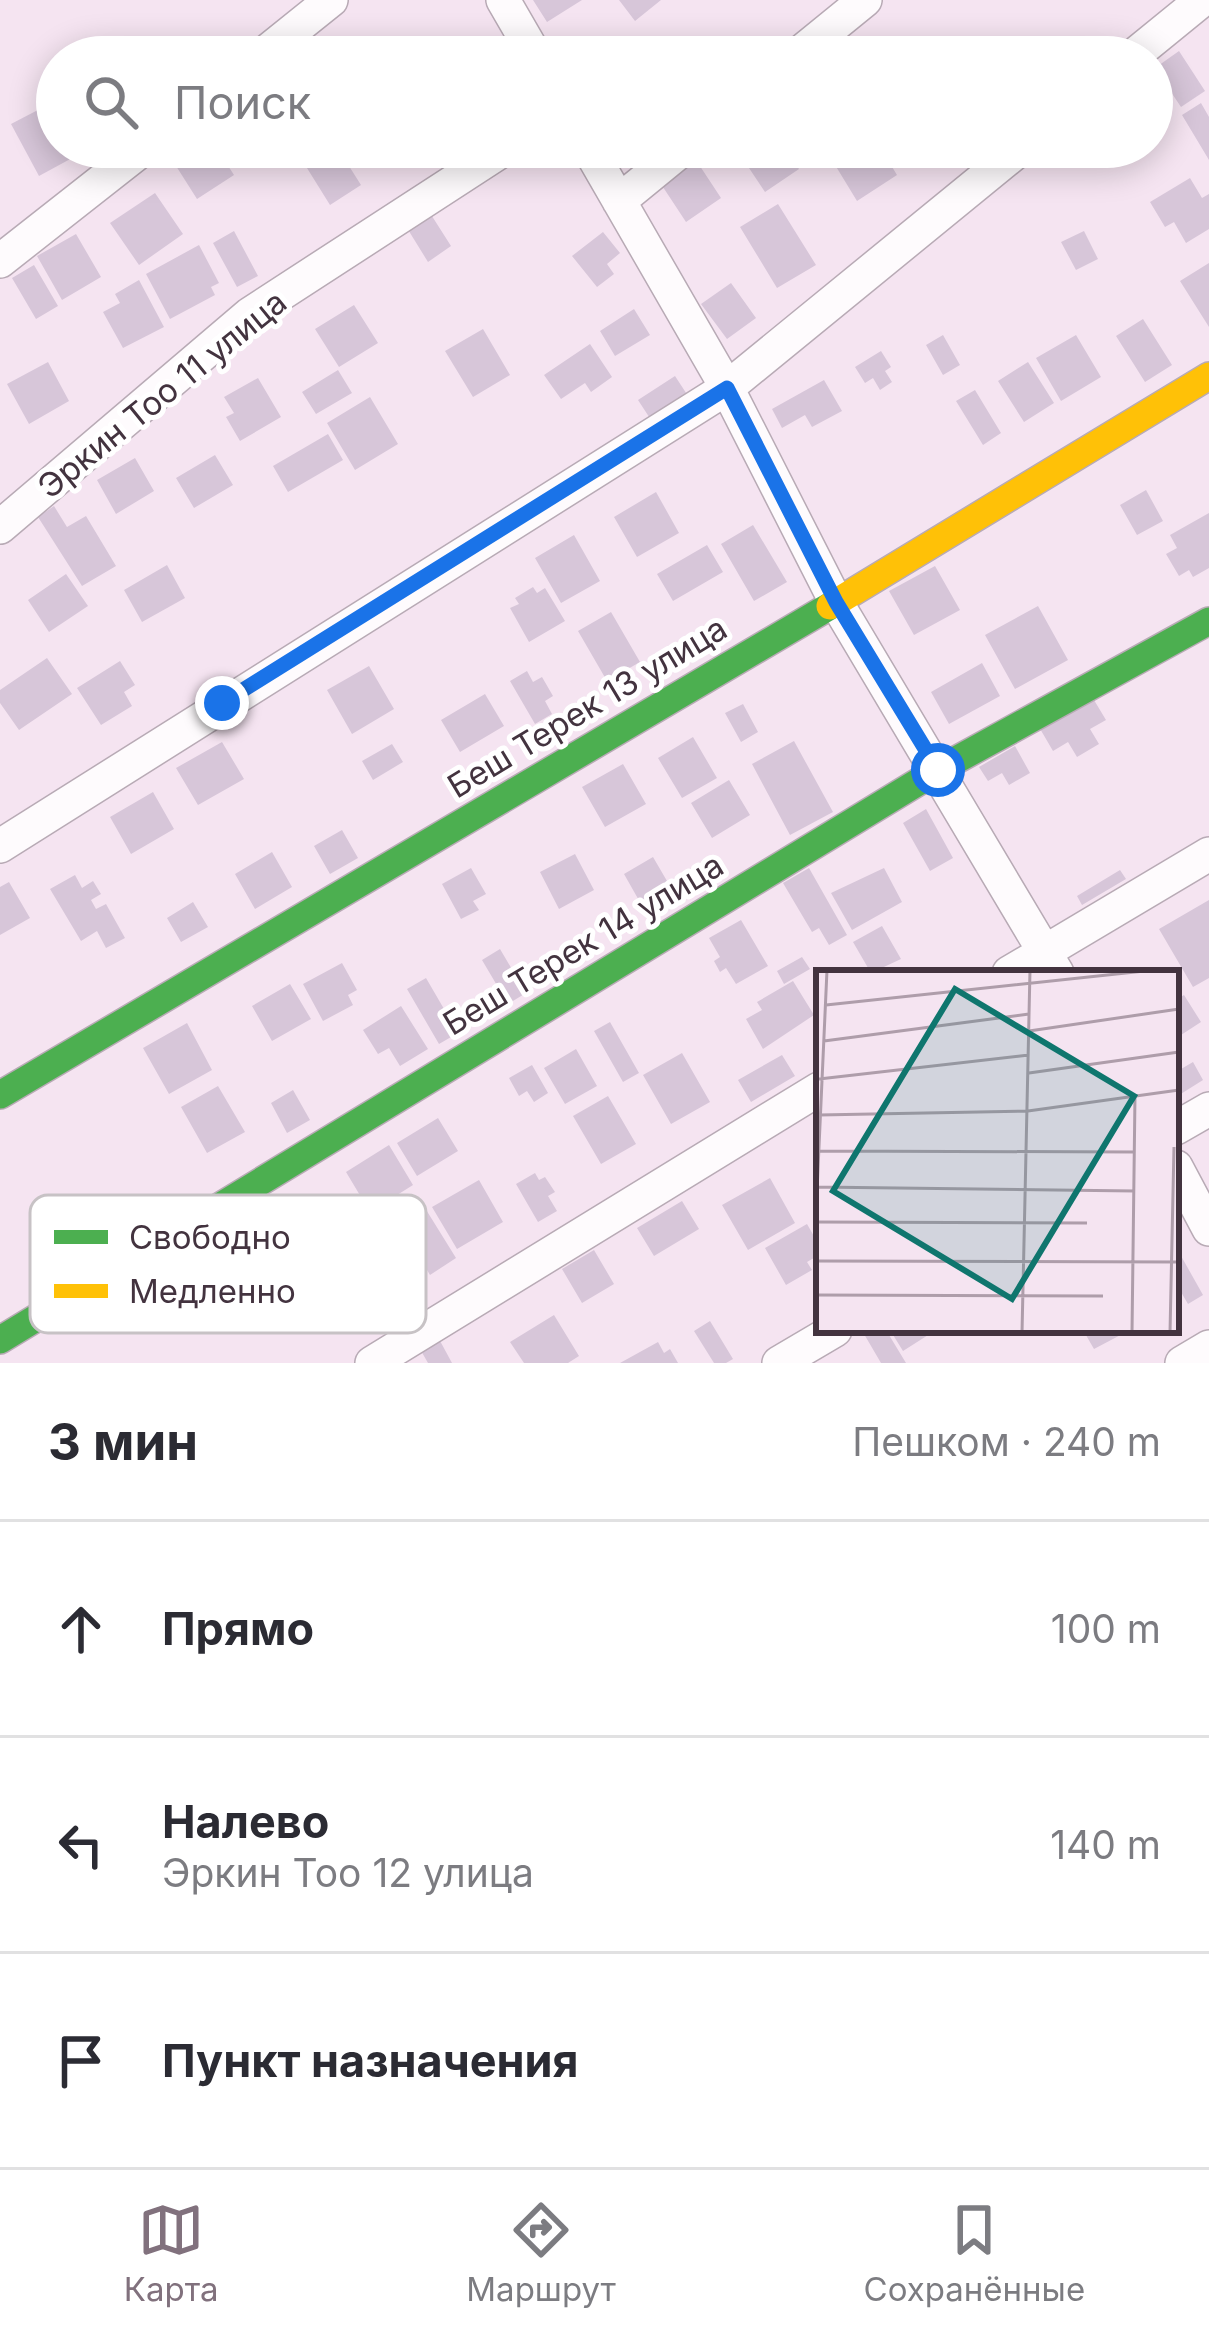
<!DOCTYPE html>
<html lang="ru">
<meta charset="utf-8">
<style>
body{margin:0;font-family:Inter,sans-serif;background:#f2f2f3;color:#2b2b33}
.stop{position:absolute;width:36px;height:36px;margin:-27px;border:9px solid #1a73e8;border-radius:50%;background:#fff}
.stop.end{background:#1a73e8;border-color:#fff;box-shadow:0 3px 12px #0008}
.list{margin:0;padding:0;list-style:none}
h2{display:flex;justify-content:space-between;align-items:center;height:156px;margin:0;padding:0 48px;font-size:51px}
h2 small{font-size:39px;font-weight:400;color:#7c7c81}
.list li{display:grid;grid-template-columns:78px 1fr auto;gap:36px;align-items:center;box-sizing:border-box;height:216px;padding:0 48px;border-top:3px solid #e1e1e2}
.list b{display:block;font-size:45px;white-space:nowrap}
.list p{margin:0;font-size:39px;white-space:nowrap;color:#7c7c81}
.list em{font-size:39px;font-style:normal;color:#7c7c81}
.icon{flex:none;width:66px;height:66px;fill:none;stroke:currentColor;stroke-width:2;stroke-linecap:round;stroke-linejoin:round}
.map{position:relative;flex:none;width:1209px;height:1363px;overflow:hidden}
.search{position:absolute;background:#fff;box-shadow:0 6px 30px #0003;left:36px;right:36px;top:36px;height:132px;display:flex;align-items:center;gap:30px;box-sizing:border-box;padding:0 42px;border-radius:66px;color:#7c7c81;font-size:45px}
.sheet{height:804px;background:#fff}
nav{display:flex;justify-content:space-around;align-items:center;box-sizing:border-box;height:168px;border-top:3px solid #e1e1e2;background:#fff;font-size:33px;color:#7c7c81}
nav a{display:grid;justify-items:center;gap:6px}
nav .on{color:#81717d}
.map>svg:first-child{display:block}
.building{fill:#d7c6d9}
.lines{fill:none;stroke-linecap:round;stroke-linejoin:round}
.street-casing{stroke:#b8aab5;stroke-width:36}
.fast-casing{stroke:#b8aab5;stroke-width:30}
.slow-casing{stroke:#b8aab5;stroke-width:30}
.street{stroke:#fefbfd;stroke-width:33}
.fast{stroke:#4caf50;stroke-width:27}
.slow{stroke:#ffc107;stroke-width:27}
.route{stroke:#1a73e8;stroke-width:15}
.labels{text-anchor:middle;stroke-width:10;stroke-linejoin:round;paint-order:stroke}
.street-label{font-size:33px;fill:#43333f;stroke:#fff}
.inset-road{fill:none;stroke:#ae9daa;stroke-width:3}
.view{fill:#0f766e;fill-opacity:0.15;stroke:#0f766e;stroke-width:6}
.inset-edge{fill:none;stroke:#43333f;stroke-width:6}
.key{fill:#fff;stroke:#c7c2c5;stroke-width:3}
.key-label{font-size:33px;fill:#43333f}
</style>
<div class="map">
<svg width="1209" height="1363" viewBox="0 0 1209 1363">
<rect width="100%" height="100%" fill="#f5e4f1"/>
<path class="building" d="M533,0H582L547,22Z
M619,0H661L635,21Z
M1025,39L1036,57H993Z
M1179,51L1205,91L1181,107L1155,68Z
M57,100V147H82L85,151L39,176L11,124Z
M1201,103L1209,117V160L1182,115Z
M188,147H216L234,175L197,199L171,158Z
M322,147H337L361,185L330,205L302,160Z
M754,147H784L799,169L765,192L741,156Z
M842,147H880L897,175L857,201L829,155Z
M694,157L721,198L686,222L659,181Z
M1190,178L1202,198L1209,194V229L1186,243L1174,222L1165,227L1150,202Z
M155,193L183,234L139,265L110,223Z
M778,204L816,265L777,288L740,227Z
M430,213L451,246L428,262L407,228Z
M234,231L258,276L237,287L213,243Z
M1084,231L1098,259L1076,270L1061,242Z
M603,232L620,253L607,264L614,274L597,287L572,256Z
M76,234L101,277L62,300L37,256Z
M199,245L219,283L211,287L215,295L170,319L146,274Z
M1209,263V327L1180,281Z
M34,265L58,306L36,319L12,278Z
M139,280L164,327L123,348L103,312L120,303L115,294Z
M731,283L756,318L727,339L701,304Z
M354,305L378,343L339,367L315,329Z
M634,309L650,335L615,356L600,331Z
M1143,319L1172,365L1145,382L1116,336Z
M483,329L510,375L473,397L445,351Z
M943,335L960,365L943,375L926,345Z
M1076,335L1101,377L1061,401L1036,358Z
M590,344L612,377L591,392L585,383L561,399L544,375Z
M881,351L891,367L885,371L892,382L880,390L873,378L865,383L855,367Z
M48,362L69,401L29,424L7,384Z
M1028,362L1054,403L1024,422L998,381Z
M338,370L352,393L316,414L302,392Z
M675,376L692,402L655,426L638,400Z
M258,378L281,417L240,441L226,417L234,413L224,397Z
M824,380L842,411L812,427L805,415L782,428L772,409Z
M975,390L1001,433L983,445L956,401Z
M370,397L398,444L355,470L327,423Z
M328,434L343,460L288,492L273,466Z
M215,455L233,485L194,508L176,478Z
M135,458L154,491L116,514L97,480Z
M1146,490L1163,521L1137,535L1120,505Z
M656,492L679,533L637,557L614,517Z
M54,506L67,527L86,516L116,566L82,586L38,517Z
M1209,513V568L1193,577L1189,570L1179,576L1166,554L1177,548L1170,535Z
M753,525L787,582L754,601L721,544Z
M574,535L600,581L561,603L535,558Z
M707,545L723,572L673,601L657,574Z
M167,565L185,598L142,622L124,590Z
M935,566L960,610L914,635L889,591Z
M66,574L88,606L49,632L28,600Z
M533,587L537,593L545,588L565,621L529,642L510,608L519,604L515,598Z
M1038,606L1068,660L1015,689L985,635Z
M611,612L640,662L607,681L578,631Z
M47,658L72,694L19,730L0,703V690Z
M120,661L135,685L124,692L132,706L101,725L77,688Z
M982,663L1000,696L949,724L931,692Z
M369,666L394,709L352,734L327,690Z
M527,671L533,682L542,677L553,696L545,701L552,714L535,724L510,681Z
M485,694L504,726L460,752L441,720Z
M1094,700L1106,720L1090,729L1099,744L1077,757L1068,742L1053,751L1039,727Z
M743,704L758,732L741,742L725,713Z
M693,737L717,778L682,798L658,758Z
M794,741L833,812L790,835L752,764Z
M222,742L244,779L198,805L176,768Z
M392,744L403,762L373,780L362,761Z
M1015,746L1030,773L1009,785L1002,773L988,781L979,767Z
M623,764L646,804L605,827L582,787Z
M729,780L750,815L712,838L691,803Z
M153,792L174,829L131,854L110,817Z
M926,809L953,858L930,871L903,823Z
M342,830L358,858L330,874L314,846Z
M272,852L292,887L255,909L235,874Z
M575,854L594,890L559,909L540,872Z
M653,857L674,893L645,911L624,874Z
M471,868L486,894L473,901L479,910L461,919L442,884Z
M809,868L847,935L829,945L819,928L812,932L783,883Z
M884,868L902,902L852,930L831,893Z
M1120,870L1126,879L1082,905L1077,896Z
M75,875L82,888L93,881L101,894L91,900L96,909L106,904L125,938L106,948L97,931L81,941L50,889Z
M9,882L30,918L0,935V887Z
M1209,900V978L1193,987L1159,929Z
M193,902L208,927L181,942L167,918Z
M741,920L768,966L736,984L726,968L720,972L714,961L720,957L709,938Z
M882,926L901,959L871,973L853,942Z
M500,949L526,993L508,1004L482,960Z
M802,957L810,969L784,984L777,971Z
M342,963L357,990L348,995L353,1005L323,1021L303,984Z
M426,978L458,1033L439,1044L407,989Z
M793,981L814,1015L763,1049L746,1019L762,1010L757,1002Z
M290,984L311,1019L272,1041L252,1006Z
M1184,995L1201,1022L1181,1035L1176,1032V1000Z
M401,1006L428,1049L400,1066L389,1048L378,1054L363,1030Z
M610,1022L639,1073L623,1082L594,1031Z
M187,1023L212,1070L169,1094L143,1048Z
M576,1049L597,1086L565,1104L544,1068Z
M682,1053L710,1102L671,1124L643,1075Z
M782,1055L795,1076L751,1102L738,1080Z
M1193,1062L1203,1080L1176,1097V1072Z
M532,1065L548,1093L534,1102L527,1091L519,1096L509,1078Z
M218,1086L245,1132L207,1153L181,1107Z
M293,1090L310,1120L287,1133L271,1103Z
M608,1096L636,1144L601,1164L573,1116Z
M438,1118L458,1151L417,1176L397,1143Z
M389,1145L413,1185L370,1212L346,1172Z
M535,1173L539,1180L545,1177L555,1192L548,1196L557,1211L538,1222L516,1184Z
M770,1178L795,1223L748,1250L722,1205Z
M479,1180L503,1222L457,1249L432,1207Z
M682,1201L699,1229L654,1256L637,1228Z
M425,1208L456,1258L430,1275L424,1265L402,1278L377,1237Z
M807,1224L819,1245V1255L807,1262L812,1270L786,1285L765,1248Z
M1176,1247L1203,1295L1188,1304L1181,1292L1176,1295Z
M594,1250L614,1284L582,1303L562,1269Z
M371,1279L393,1315L362,1334L340,1297Z
M554,1315L579,1356L568,1363H524L510,1342Z
M710,1321L733,1359L726,1363H714L694,1331Z
M871,1330H886L906,1363H881L864,1334Z
M890,1330H936L903,1351Z
M1083,1330H1130L1094,1349Z
M439,1339L452,1363H428L420,1349Z
M658,1342L664,1353L670,1349L678,1363H620Z"/>
<g class="lines">
<defs>
<path id="street" d="M503,0L536,57
M260,57L331,0
M795,57L865,0
M1132,57L1202,0
M588,147L727,388L836,602L1057,973
M619,201L685,147
M0,261L145,147
M0,527L250,314L507,147
M0,846L727,388L1022,147
M1009,973L1209,854
M1176,1128L1209,1109
M1176,1167L1209,1229
M372,1363L819,1089
M779,1363L835,1330
M1182,1363L1209,1347"/>
<path id="fast" d="M0,1095L830,606
M0,1340L938,770L1209,621"/>
<path id="slow" d="M830,606L1209,376"/>
</defs>
<use href="#street" class="street-casing"/>
<use href="#fast" class="fast-casing"/>
<use href="#slow" class="slow-casing"/>
<use href="#street" class="street"/>
<use href="#fast" class="fast"/>
<use href="#slow" class="slow"/>
</g>
<g class="lines">
<path class="route" d="M222,703L727,388L836,602L938,770"/>
</g>
<g class="labels">
<g class="street-label">
<text transform="translate(162 394) rotate(-39)" y="12">Эркин Тоо 11 улица</text>
<text transform="translate(587 707) rotate(-31)" y="12">Беш Терек 13 улица</text>
<text transform="translate(583 944) rotate(-31)" y="12">Беш Терек 14 улица</text>
</g>
</g>
<g transform="translate(816 970)">
<rect width="363" height="363" fill="#f5e4f1"/>
<path class="inset-road" d="M10,35L338,0M213,61L363,39M8,71L213,44M213,103L363,82M3,109L213,85M3,145L212,141L363,120M4,181L319,182M1,217L319,221M0,243L11,0M0,252L271,253M0,291L363,292M0,325L287,326M0,362L234,363M206,363L214,0M316,363L319,125M354,363L358,177"/>
<path class="view" d="M139,19L318,126L196,329L17,221Z"/>
<rect width="363" height="363" class="inset-edge"/>
</g>
<rect x="30" y="1195" width="396" height="138" rx="18" class="key"/>
<rect x="54" y="1230" width="54" height="14" fill="#4caf50"/>
<rect x="54" y="1284" width="54" height="14" fill="#ffc107"/>
<g class="key-label">
<text x="129" y="1249">Свободно</text>
<text x="129" y="1303">Медленно</text>
</g>
</svg>
<div class="stop" style="left:938px;top:770px"></div>
<div class="stop end" style="left:222px;top:703px"></div>
<div class="search"><svg class="icon" aria-label="search" viewBox="0 0 24 24"><circle cx="10" cy="10" r="6"/><path d="M15 15l6 6"/></svg>Поиск</div>
</div>
<section class="sheet">
<h2>3 мин<small>Пешком · 240 m</small></h2>
<ul class="list">
<li><svg class="icon" aria-label="ahead" viewBox="0 0 24 24"><path d="M12 20V5M6 11l6-6 6 6"/></svg><div><b>Прямо</b></div><em>100 m</em></li>
<li><svg class="icon" aria-label="left" viewBox="0 0 24 24"><path d="M17 20v-9H6M10 6l-5 5 5 5"/></svg><div><b>Налево</b><p>Эркин Тоо 12 улица</p></div><em>140 m</em></li>
<li><svg class="icon" aria-label="arrive" viewBox="0 0 24 24"><path d="M6 21V4h12l-3 4 3 4H6"/></svg><div><b>Пункт назначения</b></div></li>
</ul>
</section>
<nav>
<a class="on"><svg class="icon" aria-label="map" viewBox="0 0 24 24"><path d="M3 6l6-2 6 2 6-2v14l-6 2-6-2-6 2zM9 4v14M15 6v14"/></svg>Карта</a>
<a><svg class="icon" aria-label="directions" viewBox="0 0 24 24"><path d="M12 3l9 9-9 9-9-9zM9 14v-3h6M13 9l2 2-2 2"/></svg>Маршрут</a>
<a><svg class="icon" aria-label="saved" viewBox="0 0 24 24"><path d="M7 4h10v16l-5-4-5 4z"/></svg>Сохранённые</a>
</nav>
